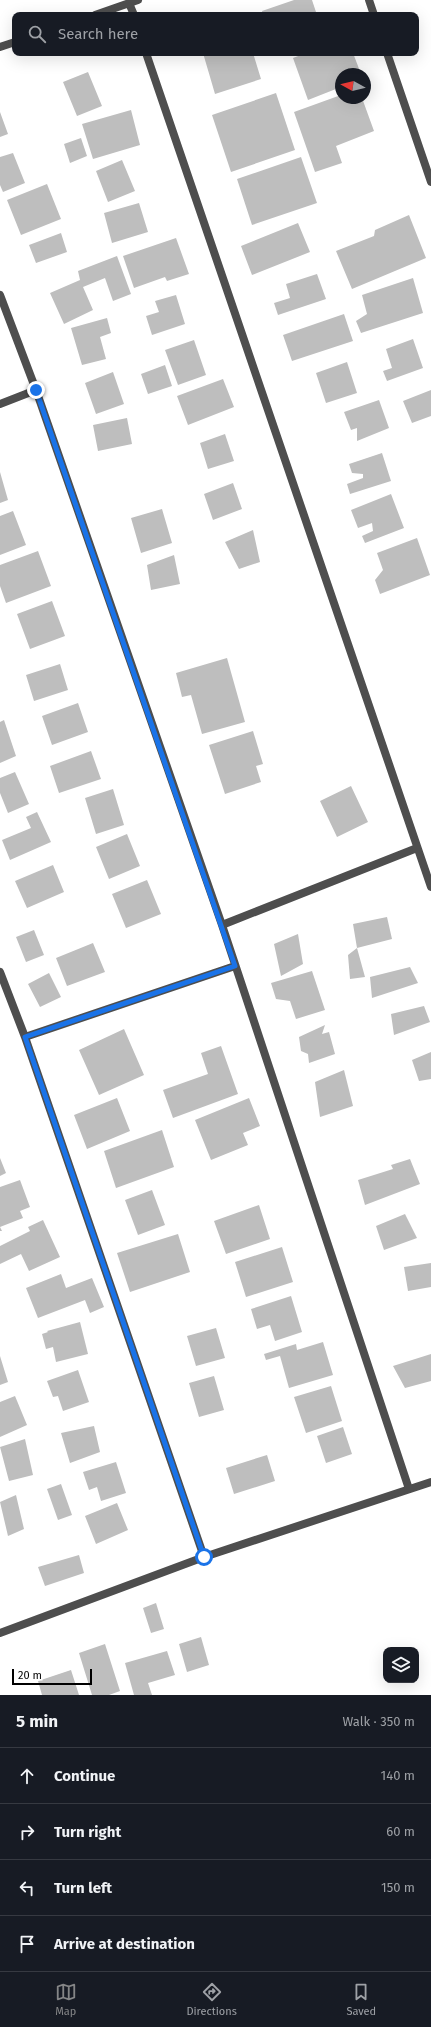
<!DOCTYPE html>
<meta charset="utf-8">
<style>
body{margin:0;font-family:"Fira Sans",sans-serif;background:#242831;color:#f1f3f6}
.controls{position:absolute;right:12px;bottom:12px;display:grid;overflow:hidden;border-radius:8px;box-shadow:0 4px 16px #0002}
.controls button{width:36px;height:36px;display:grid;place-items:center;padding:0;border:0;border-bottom:1px solid #363941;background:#171b24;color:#f1f3f6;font:20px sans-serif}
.compass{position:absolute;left:335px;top:68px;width:36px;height:36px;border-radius:50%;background:#171b24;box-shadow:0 4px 16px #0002;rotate:278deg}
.scale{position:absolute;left:12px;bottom:10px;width:80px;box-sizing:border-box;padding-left:4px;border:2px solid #000;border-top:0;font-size:11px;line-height:14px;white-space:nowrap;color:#000;-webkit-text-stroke:3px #fff;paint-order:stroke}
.stop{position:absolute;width:12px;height:12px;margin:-9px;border:3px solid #1a73e8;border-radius:50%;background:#fff}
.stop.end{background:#1a73e8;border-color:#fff;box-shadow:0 1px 4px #0008}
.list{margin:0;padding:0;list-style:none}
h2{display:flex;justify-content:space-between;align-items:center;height:52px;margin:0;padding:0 16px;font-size:17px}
h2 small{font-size:13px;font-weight:400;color:#9ea1a6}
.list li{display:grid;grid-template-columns:26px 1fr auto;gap:12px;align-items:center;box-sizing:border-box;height:56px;padding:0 16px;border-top:1px solid #363941}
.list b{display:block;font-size:15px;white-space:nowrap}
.list em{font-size:13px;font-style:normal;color:#9ea1a6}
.icon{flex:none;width:22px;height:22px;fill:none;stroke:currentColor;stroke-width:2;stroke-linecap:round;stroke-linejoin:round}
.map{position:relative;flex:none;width:431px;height:1695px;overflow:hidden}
.search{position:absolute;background:#171b24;box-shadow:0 4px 16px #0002;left:12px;right:12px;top:12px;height:44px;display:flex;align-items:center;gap:10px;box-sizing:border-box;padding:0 14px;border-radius:8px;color:#9ea1a6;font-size:15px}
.sheet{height:276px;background:#171b24}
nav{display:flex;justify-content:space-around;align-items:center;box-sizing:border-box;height:56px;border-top:1px solid #363941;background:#171b24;font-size:11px;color:#9ea1a6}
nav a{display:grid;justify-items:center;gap:2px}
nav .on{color:#858687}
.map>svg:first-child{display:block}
.building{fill:#bebebe}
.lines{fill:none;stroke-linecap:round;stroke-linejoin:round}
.street{stroke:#4e4e4e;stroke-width:8}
.route{stroke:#1a73e8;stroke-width:5}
</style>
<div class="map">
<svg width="431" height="1695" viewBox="0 0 431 1695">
<rect width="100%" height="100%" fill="#fff"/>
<path class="building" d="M294,0H312L317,15H263L262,11Z
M203,53H253L261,79L215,94Z
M306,53H353L361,74H341V87L308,100L293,58Z
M88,72L102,106L77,116L63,82Z
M276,93L295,150L231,172L212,115Z
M341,95V98H362L374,131L336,146L342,163L315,172L294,112Z
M131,110L140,145L93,159L82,124Z
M0,112L8,134L0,137Z
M81,138L87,156L70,163L64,144Z
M13,153L25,183L3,192L0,185V157Z
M301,157L317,203L252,225L237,179Z
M122,160L135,191L108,202L96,171Z
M47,184L61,219L21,235L7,200Z
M139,203L148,232L112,243L104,213Z
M409,215L426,258L352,289L336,251L374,236L375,230Z
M298,223L310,252L252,275L241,246Z
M61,233L67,252L36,263L29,245Z
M176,238L189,274L167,281L165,277L134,288L123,256Z
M117,256L131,294L113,301L105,278L83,287L93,310L64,324L50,293L80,280L78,271Z
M317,274L326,299L278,315L274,303L290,298L286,284Z
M413,278L423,313L361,333L356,321L367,314L362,295Z
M176,295L185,324L152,335L146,316L159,312L155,301Z
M344,314L353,341L292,361L283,335Z
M107,318L111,333L100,337L106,359L82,365L71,328Z
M413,339L423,368L387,381L383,371L392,368L386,349Z
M194,340L206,375L178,385L165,350Z
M347,362L357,393L326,403L316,373Z
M165,365L172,386L148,394L141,374Z
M113,372L124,404L96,414L85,383Z
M223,379L234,407L188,425L177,396Z
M431,390V416L412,423L403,401Z
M379,400L389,428L357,441V428L351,430L344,412Z
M127,418L132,444L98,451L93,425Z
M225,434L234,461L208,469L200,443Z
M382,453L391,481L350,494L347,484L363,478V474L352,473L349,464Z
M0,472L8,500L0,503Z
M233,483L242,509L213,520L204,494Z
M391,494L404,528L365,543L362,536L373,531L372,523L358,528L351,510Z
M162,509L172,543L141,553L131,518Z
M13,511L26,545L0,555V516Z
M253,530L260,562L239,569L225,542Z
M417,538L430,575L380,594L375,580L383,570L377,553Z
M38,551L51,586L6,603L0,586V565Z
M174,555L180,584L151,590L147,565Z
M52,601L65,636L30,649L17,614Z
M227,658L245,722L202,734L191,695L182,697L176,673Z
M60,664L68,690L34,701L26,675Z
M78,703L88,732L52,745L42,716Z
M4,720L16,756L0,763V722Z
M253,731L263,764L256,766L261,782L225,794L209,745Z
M91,751L101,779L59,793L50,766Z
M15,772L29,804L8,813L0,793V778Z
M351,786L368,822L337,837L320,801Z
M113,789L124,825L96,834L85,798Z
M37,812L51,842L10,860L2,840L31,828L26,817Z
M127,834L140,866L109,879L96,847Z
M53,865L64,892L27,908L15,881Z
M147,880L161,914L126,928L112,894Z
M387,917L392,939L357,948L353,924Z
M34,930L44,955L26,962L16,937Z
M298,934L303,964L281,976L274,944Z
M93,943L105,972L67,986L56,958Z
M357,948L365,977L350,979L348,955Z
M410,967L418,983L372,998L370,977Z
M312,971L325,1010L296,1019L290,1001L276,999L271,983Z
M49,973L61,997L40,1007L28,984Z
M424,1006L430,1022L394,1035L391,1014Z
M325,1025L322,1034L329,1032L335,1054L309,1063L308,1054L301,1051L299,1037Z
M124,1029L144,1075L99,1095L79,1050Z
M221,1046L238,1094L173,1118L163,1090L208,1074L201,1053Z
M431,1052V1079L419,1081L412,1060Z
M344,1070L353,1106L320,1117L315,1082Z
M117,1098L130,1131L87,1149L74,1115Z
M249,1098L260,1126L243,1133L248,1145L211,1160L195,1120Z
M162,1130L174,1167L116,1188L104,1151Z
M0,1158L6,1173L0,1176Z
M410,1159L420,1184L365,1205L358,1180L393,1169L391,1165Z
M20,1180L30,1207L20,1211L23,1218L0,1227L2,1231H0V1187Z
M152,1190L165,1225L138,1235L125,1200Z
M259,1205L270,1239L226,1254L214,1221Z
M405,1214L417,1238L384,1250L376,1226Z
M43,1220L60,1257L29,1271L21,1254L0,1264V1246L30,1231L28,1227Z
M178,1234L190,1272L130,1292L117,1253Z
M282,1247L293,1282L246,1297L235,1262Z
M431,1263V1287L408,1291L404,1267Z
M61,1274L66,1288L92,1278L104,1307L90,1313L85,1300L38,1318L26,1288Z
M291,1296L302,1332L275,1341L270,1325L257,1329L251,1309Z
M80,1322L88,1354L56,1362L53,1347L46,1349L42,1334L48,1332L47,1331Z
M216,1328L225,1358L196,1366L187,1336Z
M323,1342L333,1375L289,1388L280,1356L266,1360L264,1354L296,1344L297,1350Z
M431,1354V1381L405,1388L393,1366Z
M0,1356L8,1382L0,1385Z
M78,1370L89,1402L63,1411L58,1396L53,1397L47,1381Z
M214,1376L224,1410L199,1417L189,1383Z
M331,1386L342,1421L306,1433L294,1397Z
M15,1396L27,1425L0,1437V1402Z
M94,1426L100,1452L70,1463L61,1433Z
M343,1427L352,1454L326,1463L317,1436Z
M25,1439L33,1475L9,1481L0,1447Z
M267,1455L275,1481L234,1494L226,1468Z
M116,1462L126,1493L101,1501L97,1487L89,1490L83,1472Z
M61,1484L72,1515L58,1520L47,1489Z
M16,1495L24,1529L8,1536L0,1502Z
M117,1503L128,1530L96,1544L85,1516Z
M79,1555L84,1573L45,1586L38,1567Z
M156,1603L164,1629L151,1633L143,1608Z
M201,1637L209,1665L187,1672L179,1644Z
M105,1644L120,1691L109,1695H92L79,1653Z
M167,1651L175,1675L148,1683L152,1695H134L125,1663Z
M71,1670L79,1695H42L38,1681Z"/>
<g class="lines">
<path class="street" d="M369,0L374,15
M129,3L134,15
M95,15L138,0
M0,47L15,42
M146,53L431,887
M387,53L431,182
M0,295L36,390L222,925L409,1489
M0,404L36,390
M222,925L417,848
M0,972L25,1037L204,1557
M25,1037L235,966
M0,1633L204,1557L431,1482"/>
</g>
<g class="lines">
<path class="route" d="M36,390L235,966L25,1037L204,1557"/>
</g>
</svg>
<div class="controls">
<button><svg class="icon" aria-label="layers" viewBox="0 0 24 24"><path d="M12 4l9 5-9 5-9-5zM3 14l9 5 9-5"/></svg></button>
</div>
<svg class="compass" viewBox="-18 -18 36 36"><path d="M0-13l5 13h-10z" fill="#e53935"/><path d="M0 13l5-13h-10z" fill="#9ea1a6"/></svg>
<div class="scale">20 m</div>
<div class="stop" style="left:204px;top:1557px"></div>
<div class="stop end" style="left:36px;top:390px"></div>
<div class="search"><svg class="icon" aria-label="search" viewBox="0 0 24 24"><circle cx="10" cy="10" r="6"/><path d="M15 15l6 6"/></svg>Search here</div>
</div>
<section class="sheet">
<h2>5 min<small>Walk · 350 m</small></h2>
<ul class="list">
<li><svg class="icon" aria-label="ahead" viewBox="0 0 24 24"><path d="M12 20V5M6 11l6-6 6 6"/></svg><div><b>Continue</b></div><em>140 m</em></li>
<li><svg class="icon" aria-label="right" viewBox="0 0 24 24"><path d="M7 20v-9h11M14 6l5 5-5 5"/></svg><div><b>Turn right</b></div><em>60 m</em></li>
<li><svg class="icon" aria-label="left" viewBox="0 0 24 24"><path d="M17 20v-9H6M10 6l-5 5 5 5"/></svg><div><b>Turn left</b></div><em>150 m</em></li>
<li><svg class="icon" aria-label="arrive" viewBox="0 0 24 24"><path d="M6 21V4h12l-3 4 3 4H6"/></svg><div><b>Arrive at destination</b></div></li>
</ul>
</section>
<nav>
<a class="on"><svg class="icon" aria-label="map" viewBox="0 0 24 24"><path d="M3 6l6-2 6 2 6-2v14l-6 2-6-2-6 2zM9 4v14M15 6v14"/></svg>Map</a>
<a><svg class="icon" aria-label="directions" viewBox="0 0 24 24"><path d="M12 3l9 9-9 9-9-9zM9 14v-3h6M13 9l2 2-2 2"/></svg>Directions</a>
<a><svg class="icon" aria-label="saved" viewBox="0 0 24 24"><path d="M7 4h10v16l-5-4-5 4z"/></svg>Saved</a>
</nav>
